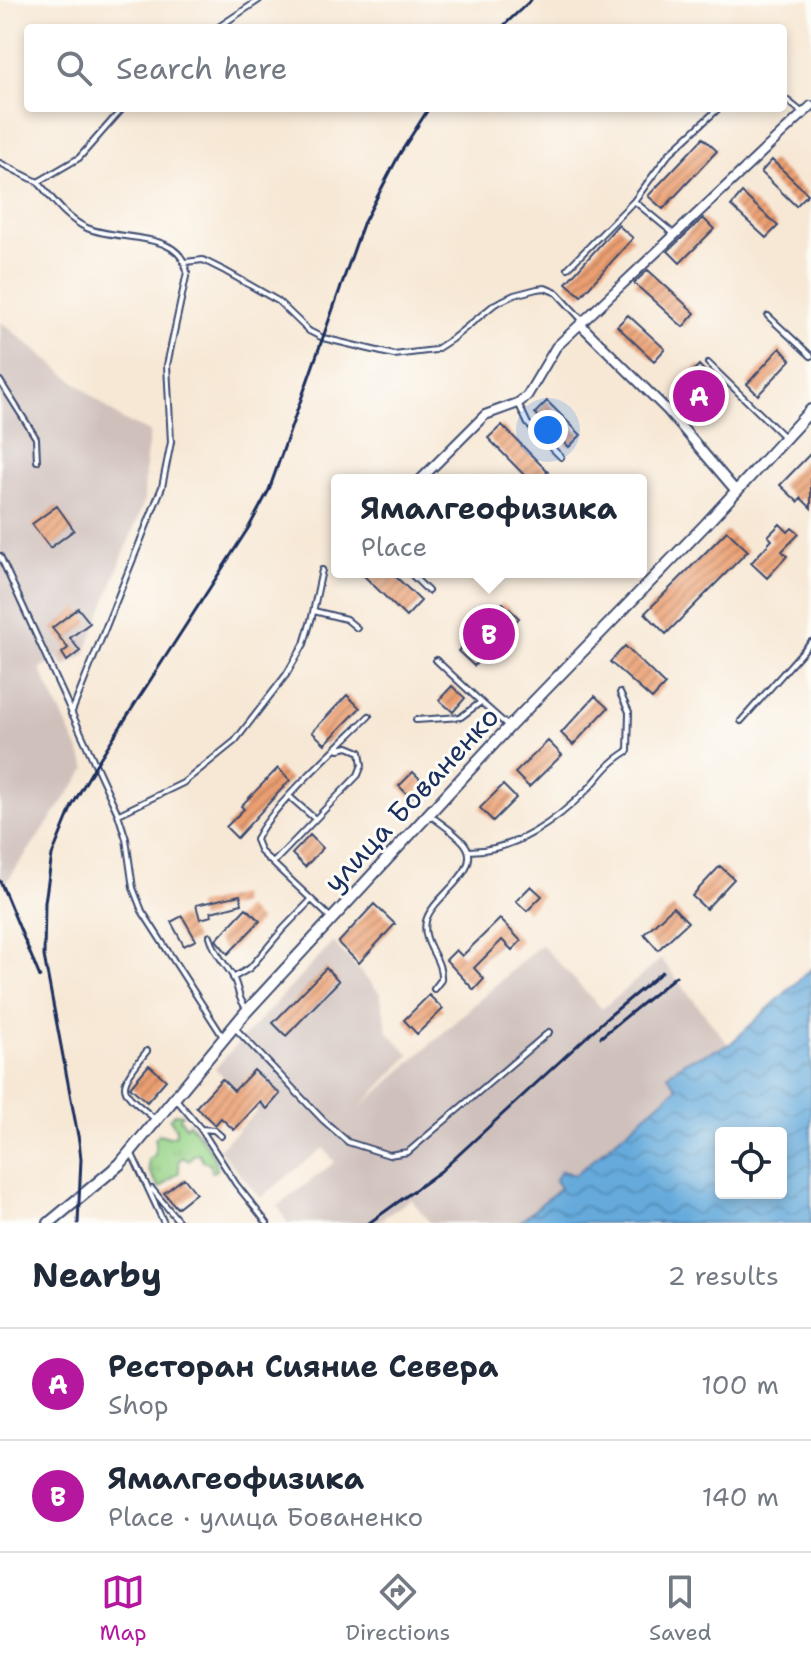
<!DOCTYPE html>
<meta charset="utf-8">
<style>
body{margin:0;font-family:"Shantell Sans",sans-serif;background:#f6f6f7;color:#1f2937}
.controls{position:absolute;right:24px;bottom:24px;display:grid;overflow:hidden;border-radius:8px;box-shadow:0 4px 12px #0003}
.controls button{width:72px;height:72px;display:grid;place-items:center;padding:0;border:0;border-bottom:2px solid #e0e1e3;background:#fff;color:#1f2937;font:40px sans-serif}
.you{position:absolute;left:548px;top:430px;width:28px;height:28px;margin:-20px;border:6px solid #fff;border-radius:50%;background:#1a73e8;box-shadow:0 0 0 12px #1a73e833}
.badge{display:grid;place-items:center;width:52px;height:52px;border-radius:50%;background:#b5179e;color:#fff;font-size:26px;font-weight:700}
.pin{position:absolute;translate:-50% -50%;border:4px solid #fff;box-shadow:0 2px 8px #0006}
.popup{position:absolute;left:331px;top:474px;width:316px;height:104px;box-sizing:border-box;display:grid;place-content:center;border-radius:8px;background:#fff;filter:drop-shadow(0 2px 6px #0005);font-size:26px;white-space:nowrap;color:#747a83}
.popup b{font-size:30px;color:#1f2937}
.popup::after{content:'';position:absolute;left:50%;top:100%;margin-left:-16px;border:16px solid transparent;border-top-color:#fff}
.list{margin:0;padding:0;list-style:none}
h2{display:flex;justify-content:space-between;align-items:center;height:104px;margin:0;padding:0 32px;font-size:34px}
h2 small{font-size:26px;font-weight:400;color:#747a83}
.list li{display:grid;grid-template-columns:52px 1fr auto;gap:24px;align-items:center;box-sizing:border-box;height:112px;padding:0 32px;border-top:2px solid #e0e1e3}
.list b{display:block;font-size:30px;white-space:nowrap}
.list p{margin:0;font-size:26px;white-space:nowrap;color:#747a83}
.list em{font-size:26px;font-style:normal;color:#747a83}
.icon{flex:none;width:44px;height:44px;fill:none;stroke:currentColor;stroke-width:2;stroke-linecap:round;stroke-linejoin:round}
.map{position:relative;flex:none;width:811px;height:1223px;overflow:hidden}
.search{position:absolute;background:#fff;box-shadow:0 4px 12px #0003;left:24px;right:24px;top:24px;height:88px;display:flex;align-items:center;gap:20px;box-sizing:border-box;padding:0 28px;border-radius:8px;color:#747a83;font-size:30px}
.sheet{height:328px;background:#fff}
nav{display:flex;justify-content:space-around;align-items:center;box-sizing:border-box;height:112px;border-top:2px solid #e0e1e3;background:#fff;font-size:22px;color:#747a83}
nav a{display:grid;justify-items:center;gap:4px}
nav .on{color:#b5179e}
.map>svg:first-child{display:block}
.industrial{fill:#cfc0bb}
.grass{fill:url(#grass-tufts);stroke:#5a8273;stroke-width:2}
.water{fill:url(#water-waves);stroke:#406c9c;stroke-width:2;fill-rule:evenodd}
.building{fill:url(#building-hatch)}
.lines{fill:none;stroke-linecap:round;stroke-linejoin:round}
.service-casing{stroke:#3c4b70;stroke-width:8}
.minor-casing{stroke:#3c4b70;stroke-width:12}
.tertiary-casing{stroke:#3c4b70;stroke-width:14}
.service{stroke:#fff;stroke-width:4}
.minor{stroke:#fff;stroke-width:8}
.tertiary{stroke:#fff;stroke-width:10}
.rail{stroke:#1b2f5e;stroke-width:3}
.labels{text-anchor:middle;stroke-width:6;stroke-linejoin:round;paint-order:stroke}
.street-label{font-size:28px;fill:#1b2f5e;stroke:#fdfcf7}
</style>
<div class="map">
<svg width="811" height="1223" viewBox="0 0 811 1223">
<defs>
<pattern id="grass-tufts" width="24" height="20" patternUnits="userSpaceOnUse" patternTransform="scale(2)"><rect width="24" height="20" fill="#98d488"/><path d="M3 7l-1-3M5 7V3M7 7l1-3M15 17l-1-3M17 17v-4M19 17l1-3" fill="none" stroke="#82b678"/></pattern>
<pattern id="water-waves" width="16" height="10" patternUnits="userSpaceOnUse" patternTransform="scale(2)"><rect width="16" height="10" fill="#65aadb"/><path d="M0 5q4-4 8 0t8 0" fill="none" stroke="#528bb5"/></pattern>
<pattern id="building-hatch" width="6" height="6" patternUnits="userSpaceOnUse" patternTransform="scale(2)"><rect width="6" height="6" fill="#eb9f71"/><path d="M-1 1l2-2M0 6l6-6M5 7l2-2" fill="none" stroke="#be8260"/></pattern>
</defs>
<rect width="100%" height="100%" fill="#fdfcf7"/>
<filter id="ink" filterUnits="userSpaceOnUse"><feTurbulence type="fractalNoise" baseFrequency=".0125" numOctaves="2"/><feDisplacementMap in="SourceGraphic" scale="16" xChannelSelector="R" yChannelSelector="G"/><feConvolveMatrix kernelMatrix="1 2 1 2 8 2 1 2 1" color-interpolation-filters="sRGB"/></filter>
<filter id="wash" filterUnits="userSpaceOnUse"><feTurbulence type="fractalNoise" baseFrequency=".006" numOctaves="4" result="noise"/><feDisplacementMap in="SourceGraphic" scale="32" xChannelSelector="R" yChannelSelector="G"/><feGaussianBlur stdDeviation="1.8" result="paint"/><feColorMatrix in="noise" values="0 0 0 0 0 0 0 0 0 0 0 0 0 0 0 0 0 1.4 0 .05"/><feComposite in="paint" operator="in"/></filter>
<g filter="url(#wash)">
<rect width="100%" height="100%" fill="#f7e8d5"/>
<path class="industrial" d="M0,321L122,420L150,432L145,465L144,502L85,654L64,667L57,657L40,669L87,768L7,881L0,885Z
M333,942L380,993L388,1032L410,1055L359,1109L541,944L602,1009L661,959L729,1045L684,1062L668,1075L677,1087L519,1223H430L411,1199L376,1223H287L278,1206L335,1162L323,1148L260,1198L219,1149L257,1111L215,1068Z"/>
<path class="grass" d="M174,1114H182L180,1119L186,1126L189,1123C200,1136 215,1153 217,1170L212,1172L210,1164L203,1161L199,1153L193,1155L189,1161L182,1157L179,1161V1172L160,1188L149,1171L148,1160L155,1155V1139L159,1134L169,1137L176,1135V1128L170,1119Z"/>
<path class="water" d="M811,969V1223H519L560,1188L555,1180L561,1171L575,1175L677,1088L668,1075L684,1062L729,1045ZM721,1133H781V1193H721Z"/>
<g id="blocks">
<path class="building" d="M703,138L717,151L663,209L648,196Z
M772,160L808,194L796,206L761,172Z
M742,193L778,226L766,238L731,206Z
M703,218L714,229L680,263L668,251Z
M618,225L633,238L581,296L566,283Z
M648,270L695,313L683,327L634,283Z
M628,315L665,349L654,361L617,326Z
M780,348L791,360L758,395L747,384Z
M699,365L719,386L699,406L678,386Z
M547,401L581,435L569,447L535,413Z
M502,425L548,472L540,480H529L488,438Z
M811,453V508L801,498L798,502L780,485Z
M57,506L74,530L50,548L32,524Z
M780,524L788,532L792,528L799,534L782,551L787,556L767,578L751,563L772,540L768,536Z
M727,531L748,551L666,634L645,613Z
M360,572H391L421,601L406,617Z
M503,603L519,618L474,666L458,651Z
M78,608L90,623L70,638L80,651L67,661L62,653L68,648L52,628Z
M625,646L665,685L652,699L610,662Z
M452,686L465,698L453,712L439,700Z
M347,695L360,708L325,744L312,732Z
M595,696L608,708L573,745L561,733Z
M548,741L562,755L529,787L515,773Z
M278,768L290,780L237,838L226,827L244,809L241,806Z
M413,772L425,784L411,798L399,786Z
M503,785L516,798L493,821L480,808Z
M310,835L323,848L305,867L292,854Z
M720,866L734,879L706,909L692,896Z
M531,886L542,896L527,911L516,901Z
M240,895L242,904L211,912L212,916L200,919L196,905Z
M374,904L395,924L359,963L338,943Z
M673,907L688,922L658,950L644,934Z
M246,908L260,921L228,954L216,940Z
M182,916L196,940L184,946L171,922Z
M500,919L521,941L512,950L502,940L474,968L484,979L474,990L446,960L456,950L462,956Z
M326,968L339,981L286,1036L273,1023Z
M429,995L443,1009L417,1034L404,1020Z
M149,1065L166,1080L147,1102L130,1087Z
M254,1070L280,1094L267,1109L260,1102L234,1130L221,1118L215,1125L196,1107L222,1079L234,1091Z
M184,1178L196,1193L177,1208L164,1193Z"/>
</g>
</g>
<g filter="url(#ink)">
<use href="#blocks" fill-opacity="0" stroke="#3c4b70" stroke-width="2"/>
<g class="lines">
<defs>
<path id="service" d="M217,28L259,0
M783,97L803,113
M0,163L38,182L79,158L123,108
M38,182C53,199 65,218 87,228C118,242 180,229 187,272L167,365L171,442L162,487L71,714
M634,201L669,154L719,108
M185,262L203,260L225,271L278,301L309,331L323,338L394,355L435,350L452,339L495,304L514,295L537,289L545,288L557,293L583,321
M568,268L634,201L674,234
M768,316L811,356
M708,363L784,437
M0,381L36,438L37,461
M519,405L528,424L561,457
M0,556L118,814L126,839L133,888L142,911L223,1037
M409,572L428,591
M314,611L346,619L357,628
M436,660L481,702
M416,720L461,717L481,702L508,726
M741,721L811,642
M290,797L315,819
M119,814L183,783L235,741L286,675L304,644L312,617L322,570
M430,815C441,824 455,832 464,843C486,870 432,896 426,921C421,944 443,958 441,980L434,989
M469,851C516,851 556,821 588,789C604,772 606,765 628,751L629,712L620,693
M273,863L358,775L362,765L360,752L348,747L339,749
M331,918L261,852L256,840C265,813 345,740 369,716
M210,936C214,952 223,961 232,975C240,989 236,997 248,1010
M233,978L250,968L283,929L311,900
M235,1028L323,1120L348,1142L389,1155L408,1152L549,1032
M147,1051C116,1090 117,1088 155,1119
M176,1099L201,1129L236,1184L267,1223
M201,1129L214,1130L221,1136
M132,1154L164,1223
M152,1189L180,1223"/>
<path id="minor" d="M580,324L668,411L736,491
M420,480L485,415L518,403L527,396L556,347L811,106"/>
<path id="tertiary" d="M49,1223L120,1164L245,1013L509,727L706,524L811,410"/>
</defs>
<use href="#service" class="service-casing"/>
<use href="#minor" class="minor-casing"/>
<use href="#tertiary" class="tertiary-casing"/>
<use href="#service" class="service"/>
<use href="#minor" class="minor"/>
<use href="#tertiary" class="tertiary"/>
<path class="rail" d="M501,28L531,0
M0,881L40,977
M601,1037L676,976
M78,1223L81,1159L79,1141L44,956L45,902L52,855L72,806L95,766L249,527L269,490L363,224L399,155L429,108
M369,1223L441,1171L608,1017L662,972"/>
</g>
</g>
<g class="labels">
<g class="street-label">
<text transform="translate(411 799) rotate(-47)" y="10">улица Бованенко</text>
</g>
</g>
</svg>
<div class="controls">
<button><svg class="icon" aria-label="locate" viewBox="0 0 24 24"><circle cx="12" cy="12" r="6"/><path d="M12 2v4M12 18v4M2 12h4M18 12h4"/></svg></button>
</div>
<div class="you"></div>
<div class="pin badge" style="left:699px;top:396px">A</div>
<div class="pin badge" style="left:489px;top:634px">B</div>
<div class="popup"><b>Ямалгеофизика</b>Place</div>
<div class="search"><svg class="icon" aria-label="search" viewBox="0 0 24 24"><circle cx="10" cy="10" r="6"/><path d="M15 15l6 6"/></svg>Search here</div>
</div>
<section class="sheet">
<h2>Nearby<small>2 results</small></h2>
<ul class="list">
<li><span class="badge">A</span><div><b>Ресторан Сияние Севера</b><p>Shop</p></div><em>100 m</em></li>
<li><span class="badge">B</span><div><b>Ямалгеофизика</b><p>Place · улица Бованенко</p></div><em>140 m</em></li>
</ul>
</section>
<nav>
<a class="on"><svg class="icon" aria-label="map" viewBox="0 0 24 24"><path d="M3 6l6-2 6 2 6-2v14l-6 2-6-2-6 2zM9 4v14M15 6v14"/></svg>Map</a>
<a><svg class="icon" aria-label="directions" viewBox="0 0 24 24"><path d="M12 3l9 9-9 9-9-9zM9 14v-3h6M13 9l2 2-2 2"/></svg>Directions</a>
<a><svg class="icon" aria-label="saved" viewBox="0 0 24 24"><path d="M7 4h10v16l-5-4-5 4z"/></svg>Saved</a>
</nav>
